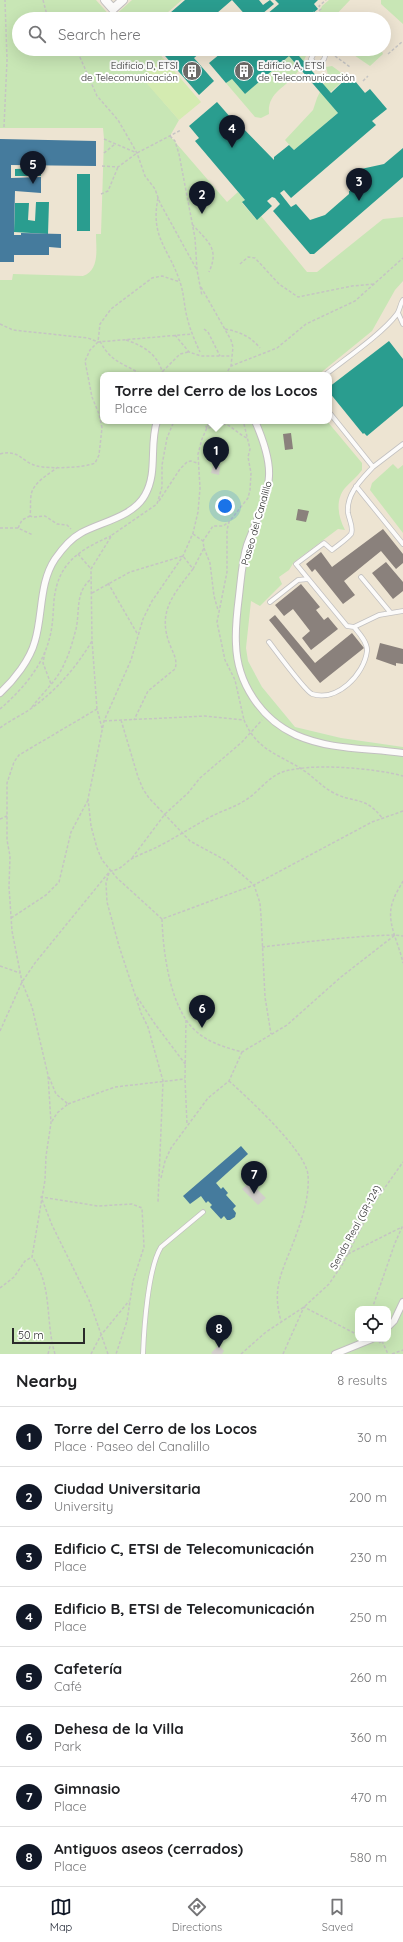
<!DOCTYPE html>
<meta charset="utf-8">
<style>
body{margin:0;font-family:Quicksand,sans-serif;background:#f6f6f6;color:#202124}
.controls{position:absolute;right:12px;bottom:12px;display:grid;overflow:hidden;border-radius:8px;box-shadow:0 4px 16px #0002}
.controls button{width:36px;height:36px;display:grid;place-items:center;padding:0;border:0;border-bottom:1px solid #e0e0e0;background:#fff;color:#202124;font:20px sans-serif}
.scale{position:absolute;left:12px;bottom:10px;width:73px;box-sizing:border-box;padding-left:4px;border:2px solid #2a2a2a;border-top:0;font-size:11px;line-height:14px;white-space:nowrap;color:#2a2a2a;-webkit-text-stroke:3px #fff;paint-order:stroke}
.you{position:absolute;left:225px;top:506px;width:14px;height:14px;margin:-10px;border:3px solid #fff;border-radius:50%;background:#1a73e8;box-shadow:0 0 0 6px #1a73e833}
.badge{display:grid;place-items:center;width:26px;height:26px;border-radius:50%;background:#111827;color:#fff;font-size:13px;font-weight:700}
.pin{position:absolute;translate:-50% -33px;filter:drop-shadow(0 1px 2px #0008)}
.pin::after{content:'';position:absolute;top:21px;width:14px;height:12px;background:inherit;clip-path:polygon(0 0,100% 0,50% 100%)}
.popup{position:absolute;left:100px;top:372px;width:232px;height:52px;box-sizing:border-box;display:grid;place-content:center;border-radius:8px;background:#fff;filter:drop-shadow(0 1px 3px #0005);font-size:13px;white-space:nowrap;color:#757577}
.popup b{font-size:15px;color:#202124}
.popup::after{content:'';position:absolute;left:50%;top:100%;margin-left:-8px;border:8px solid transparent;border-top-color:#fff}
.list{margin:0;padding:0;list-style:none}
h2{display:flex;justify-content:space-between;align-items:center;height:52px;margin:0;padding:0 16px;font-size:17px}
h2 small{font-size:13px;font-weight:400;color:#757577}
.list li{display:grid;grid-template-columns:26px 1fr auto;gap:12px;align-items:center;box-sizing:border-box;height:60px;padding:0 16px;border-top:1px solid #e0e0e0}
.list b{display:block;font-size:15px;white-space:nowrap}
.list p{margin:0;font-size:13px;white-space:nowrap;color:#757577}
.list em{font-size:13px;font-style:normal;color:#757577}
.icon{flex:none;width:22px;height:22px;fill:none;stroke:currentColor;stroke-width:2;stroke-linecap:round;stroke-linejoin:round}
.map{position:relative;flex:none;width:403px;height:1354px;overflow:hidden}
.search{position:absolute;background:#fff;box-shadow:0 4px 16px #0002;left:12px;right:12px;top:12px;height:44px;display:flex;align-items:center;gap:10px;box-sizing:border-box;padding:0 14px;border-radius:22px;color:#757577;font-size:15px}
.sheet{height:532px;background:#fff}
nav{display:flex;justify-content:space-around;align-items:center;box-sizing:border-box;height:56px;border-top:1px solid #e0e0e0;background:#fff;font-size:11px;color:#757577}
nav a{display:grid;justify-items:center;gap:2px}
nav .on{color:#111827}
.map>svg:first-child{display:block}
.education{fill:#ede4d2;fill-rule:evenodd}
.green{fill:#c8e6b5;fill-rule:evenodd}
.pitch{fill:#d4ebb1}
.schools{fill:#2a9d8f}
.public{fill:#457b9d}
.industry{fill:#8a817c}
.building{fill:#d1ceca}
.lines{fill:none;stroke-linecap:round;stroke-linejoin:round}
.service-casing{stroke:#c2c0c0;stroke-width:5.5}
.pedestrian-casing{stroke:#c2c0c0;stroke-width:8}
.minor-casing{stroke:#c2c0c0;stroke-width:10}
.path{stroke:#c5c4c3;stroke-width:1.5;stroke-dasharray:3 2;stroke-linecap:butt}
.service{stroke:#fcfbfa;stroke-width:4}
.pedestrian{stroke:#fcfbfa;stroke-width:6}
.minor{stroke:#fcfbfa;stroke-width:8}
.labels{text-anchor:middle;stroke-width:4;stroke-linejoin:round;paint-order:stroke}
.poi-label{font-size:10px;fill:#2a2a2a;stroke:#fff;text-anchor:end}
.street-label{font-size:10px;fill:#2a2a2a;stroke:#fff}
</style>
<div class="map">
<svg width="403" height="1354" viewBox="0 0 403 1354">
<rect width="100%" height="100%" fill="#e9e4de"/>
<path class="education" d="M0,0H403V747L341,738L295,727L262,687L248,661L246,648L267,421H329V375H103V421L0,687ZM19,19H384V49H19Z"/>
<path class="green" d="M0,0H96L112,18L132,0H182L160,19H19V49H156L163,58L142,77L179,120L170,136L227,202L238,192L245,200L242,203L256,219L261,216L307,272H317L383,219L403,217V281L395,290L372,331L318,375H103V421H327L362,463V470C357,477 350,482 345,488C335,500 338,517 345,530L338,529L294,562L289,570L279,577L282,584L260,606L251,601L246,648L248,661L262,687L295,727L341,738L403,747V1354H0V280H12L13,274L83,276C100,270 96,249 96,234H101L104,139L103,128H0ZM358,1309H388V1339H358Z
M329,0H350L332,19H322L318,15L322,6Z
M381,0H403V24L381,4Z
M293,49H309C305,57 302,68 296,74C285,88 267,93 269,114L261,118L255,117L226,83L232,79L245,94L294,51Z
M345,49H381L383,54L370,66Z
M332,66L347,77L325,97L338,113L294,150L285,140L313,110L317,98L328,75L326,67Z
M393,464L398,469L403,465V533L370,490L372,483Z"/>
<path class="pitch" d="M163,58L201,102L179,120L141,77Z"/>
<path class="schools" d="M185,0H232L217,13L222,19H163Z
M232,0H259L263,5L270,0L274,4L256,19H249Z
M275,0H318L314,4L318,9L306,19H261L279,4Z
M159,49H198L200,53L194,58L214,81L199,95Z
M226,49H293L331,93L350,75L365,93L370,89L387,109L372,121L376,125L291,198L284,190L280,193L291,207L296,204L310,220L325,215L349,194V191L354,190L364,182L361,169L384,164L403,148V177L314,254H310L273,211L280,204L275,198L272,197L267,201L272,206L257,220L242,202L245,200L195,141L199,138L189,126L217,102L231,118L232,117L274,160V157L289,145L294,150L338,113L289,56L245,94L232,79L226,83L209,63Z
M41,168V176H15V169Z
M77,174H90V231H77Z
M36,202H49L48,234L14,232L15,203H29L28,220L35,221Z
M389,341L403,359V406L367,436L364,433L363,434L329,392V387Z"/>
<path class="public" d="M0,139L96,141V166L11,165V178L41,177V193L15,191L14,235H21V233L61,234V248L49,247V255H14V262H0Z
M241,1146L248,1154L216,1183L221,1189L223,1187L228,1193L226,1195L236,1206L233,1209L236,1213L235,1217L230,1220H227L224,1216L221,1219L210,1207L212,1205L208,1201L206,1203L201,1196L190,1204L183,1196Z"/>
<path class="industry" d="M291,433L293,449L285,450L283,434Z
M298,509L309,511L306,522L296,520Z
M383,529L403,554V563L396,569L381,551L344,581L355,595L343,604L315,569L312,572L306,564L321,552L332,567Z
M386,562L403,582V591L393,599L372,573Z
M301,584L320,607L316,610L324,620L328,617L338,629L311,650L302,638L310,631L293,609L284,616L275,605Z
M275,615L315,663L352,633L364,648L320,683L269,620Z
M380,643L403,649V664L396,663V666L376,659Z"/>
<path class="building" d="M213,466L220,467L219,475L211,473Z
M250,1182L266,1198L258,1205L242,1189Z
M219,1345L224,1351L222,1354H213L211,1353Z"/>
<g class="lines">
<defs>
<path id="service" d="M320,49L315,51L311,59L316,65C324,63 327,56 324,49H321
M398,313L403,324
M325,375C345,359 382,334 397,314C400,310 400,304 403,300
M329,412L373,467L403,444
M373,467C361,480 346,494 348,513C349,519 354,528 351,534C346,540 338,545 332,550L324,543L296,564L347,626L354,627L379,615L403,611
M356,486L403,544
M361,577L390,612
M270,602L298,580L308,579
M269,642C276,651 305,691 312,694C337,702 364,675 367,651C368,643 359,633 354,627
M143,1354C144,1328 148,1268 161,1247L203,1212"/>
<path id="pedestrian" d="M255,421C262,437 270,459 269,476C268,499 255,523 247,545C242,561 241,579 239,596C237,612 235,628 236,644C237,683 261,719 296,735C330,750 367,748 403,753
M0,693C14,680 30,660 35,641C43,614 39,583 55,559C62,549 70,539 81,533C101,522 133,517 145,495C158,472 149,446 157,421
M388,1327L394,1321L403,1302
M335,1354L372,1339"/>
<path id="minor" d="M105,0L113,9L123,0"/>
</defs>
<use href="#service" class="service-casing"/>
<use href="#pedestrian" class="pedestrian-casing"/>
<use href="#minor" class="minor-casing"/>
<path class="path" d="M43,0L48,19
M313,12L317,17
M315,14L321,9L319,6L326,0
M74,49L79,55L97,96L118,120L129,139L137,153L145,176L155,189L160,203L197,270
M388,54L403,41
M335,56L350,67
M363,81L368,76
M4,127L7,60L5,0
M170,136L175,141L179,154L195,238L197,270L202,296
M104,139L137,153
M104,153L115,144
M102,166L118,167L137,153L181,130
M101,194L108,191L118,167
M158,198C150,238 169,248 180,282C184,293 184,306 187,317C190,330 195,341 200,352
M192,224C207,241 220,248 209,272
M240,264L248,257L255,258L279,284L298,297L352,286L374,284
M201,287L231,340L233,347L231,366
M0,324L13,330L88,338L98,342L192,334
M204,329L208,332L220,356
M225,329C240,332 250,336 260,348
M175,335L189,352L201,356H232
M126,340C144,346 159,355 163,375
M100,341C111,363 124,363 142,375
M159,375L180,354L188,352
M225,375L231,366L277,348L306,324L355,301L403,258
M204,421L207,429C230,417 230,430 247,438
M240,421L244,424L250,449L248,457L251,473L250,490L248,498L229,522L227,530V572L217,622L225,660L235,680L244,720
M0,454C20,449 21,462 37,466C48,469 85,468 95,463L99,455L102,428L99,414L92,397L85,361L90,350L98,342L100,324L111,309L152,278L162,276L180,282
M58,467C49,474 32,483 31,496C30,503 31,509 30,516L33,517L45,516L57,524L67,525L71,529
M159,501L180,469L187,462L191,461L197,463
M0,528H18L33,535
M18,528L22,520L30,516
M193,534L203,541
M204,548L210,563L214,596L218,610
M78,554L91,569
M193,569L204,548L203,541L213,526H223L229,522
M108,583L138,635
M92,593L130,572L183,556L193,569C173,595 157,612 170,645C173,653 178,660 175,669L148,691L134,720
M45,652L43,663L51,684
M32,707C43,692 58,680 65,662C70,652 73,640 76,629C80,612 75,593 90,580
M0,709C21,691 42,667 49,640C53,627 53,613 54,600C58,563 79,550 111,536
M97,709L92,640L91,569L112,535L157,504L162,487V465L167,438L174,421
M121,720L138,777L143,789L149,798L190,841L225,860L254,885L260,903L261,916L265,997L271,1034
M104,721L205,716L244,720C257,751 279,754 303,770C314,777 321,786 332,792C353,804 365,795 382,818
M0,728C9,721 20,716 29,710C56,691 75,669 92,641
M403,811L372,822L254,885L162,919C163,952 170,1011 198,1033C210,1043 227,1048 242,1052L287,1025L341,977L395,935L403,936
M0,819L7,816
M132,858L165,814L188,793L200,778L242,742L262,720
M109,873L106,883L107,902L119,946L141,1013L148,1027L163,1081L158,1202
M403,881C400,887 395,894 393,901C385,921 399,943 403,963
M11,918L46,895L59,882L71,832L88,800
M162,919L117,878L102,860L97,848L91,826L88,799L104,721L131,660L143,619L152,601L183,556L193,533L198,512L200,488L198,454L202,439L210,421
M262,947C306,942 351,936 395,935
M0,966L20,973
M137,997L155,1024L186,1065
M186,1020L185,1079L187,1124
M0,1031L22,982L35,963L110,871C122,870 124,863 133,858C139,855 146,852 153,849C174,839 193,826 214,815C224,810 235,807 244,801C257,794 266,779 280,773C306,762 375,768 403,776
M49,1077L56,1094L68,1104L57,1113L51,1123
M229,1081C248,1098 306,1151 308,1175C310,1200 299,1228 290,1251C279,1278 273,1292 281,1321
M68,1104L115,1087L185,1079
M161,1178L165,1161L171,1148L208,1098L229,1081L242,1052
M348,1254L402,1227
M0,1288L14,1277L25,1261L32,1257
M372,1309L395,1243L403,1225
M382,1341L388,1354
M379,1343L385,1339
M48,1354L51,1343
M55,1354C45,1322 53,1285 32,1257L45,1180L46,1156L51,1123L48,1075L32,1007L22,982L12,931L9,887L10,856L7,840V783L14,762L19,755L97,709L102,728
M91,1354L101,1335L129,1301
M108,1354L89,1300L52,1225L41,1197L98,1206L132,1204L142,1208L144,1247L133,1281L127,1321L116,1354
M241,1354L266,1332L304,1307L329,1284L342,1265L374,1203L403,1162
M283,1354L304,1307L358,1335
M392,1354L403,1350"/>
<use href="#service" class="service"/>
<use href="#pedestrian" class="pedestrian"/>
<use href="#minor" class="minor"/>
</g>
<defs>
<symbol id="building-disc" viewBox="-11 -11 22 22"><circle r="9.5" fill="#6d6b69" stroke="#fff"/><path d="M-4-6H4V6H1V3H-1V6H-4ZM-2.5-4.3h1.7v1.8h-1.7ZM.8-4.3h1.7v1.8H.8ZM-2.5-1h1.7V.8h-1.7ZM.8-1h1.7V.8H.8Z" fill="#fff"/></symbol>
</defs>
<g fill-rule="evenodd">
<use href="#building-disc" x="181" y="60" width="22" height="22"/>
<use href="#building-disc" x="233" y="60" width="22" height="22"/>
</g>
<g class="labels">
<g class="poi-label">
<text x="178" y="69">Edificio D, ETSI<tspan x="178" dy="12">de Telecomunicación</tspan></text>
<text x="258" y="69" text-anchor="start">Edificio A, ETSI<tspan x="258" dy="12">de Telecomunicación</tspan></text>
</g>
<g class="street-label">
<text transform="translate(256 523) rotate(-74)" y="4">Paseo del Canalillo</text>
<text transform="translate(355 1227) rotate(-61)" y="4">Senda Real (GR-124)</text>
</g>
</g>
</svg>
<div class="controls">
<button><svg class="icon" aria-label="locate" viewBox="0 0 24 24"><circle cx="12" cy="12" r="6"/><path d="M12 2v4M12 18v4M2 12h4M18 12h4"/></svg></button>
</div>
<div class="scale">50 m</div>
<div class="you"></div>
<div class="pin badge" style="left:216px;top:470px">1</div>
<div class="popup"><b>Torre del Cerro de los Locos</b>Place</div>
<div class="pin badge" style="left:202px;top:214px">2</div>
<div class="pin badge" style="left:359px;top:201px">3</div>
<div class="pin badge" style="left:232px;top:148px">4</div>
<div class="pin badge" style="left:33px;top:184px">5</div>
<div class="pin badge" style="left:202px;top:1028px">6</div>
<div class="pin badge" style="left:254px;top:1194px">7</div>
<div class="pin badge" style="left:219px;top:1348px">8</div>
<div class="search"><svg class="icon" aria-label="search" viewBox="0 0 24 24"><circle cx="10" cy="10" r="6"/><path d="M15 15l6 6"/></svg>Search here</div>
</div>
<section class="sheet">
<h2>Nearby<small>8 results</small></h2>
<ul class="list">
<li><span class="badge">1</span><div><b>Torre del Cerro de los Locos</b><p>Place · Paseo del Canalillo</p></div><em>30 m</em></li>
<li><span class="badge">2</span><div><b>Ciudad Universitaria</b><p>University</p></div><em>200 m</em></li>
<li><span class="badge">3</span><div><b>Edificio C, ETSI de Telecomunicación</b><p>Place</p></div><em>230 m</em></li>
<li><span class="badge">4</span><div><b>Edificio B, ETSI de Telecomunicación</b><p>Place</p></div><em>250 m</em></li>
<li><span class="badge">5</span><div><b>Cafetería</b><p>Café</p></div><em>260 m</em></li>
<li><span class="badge">6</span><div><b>Dehesa de la Villa</b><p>Park</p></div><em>360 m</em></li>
<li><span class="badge">7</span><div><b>Gimnasio</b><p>Place</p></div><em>470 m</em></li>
<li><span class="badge">8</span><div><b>Antiguos aseos (cerrados)</b><p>Place</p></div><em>580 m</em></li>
</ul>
</section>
<nav>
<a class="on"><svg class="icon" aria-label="map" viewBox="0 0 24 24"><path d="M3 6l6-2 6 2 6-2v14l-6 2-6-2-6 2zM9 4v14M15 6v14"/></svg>Map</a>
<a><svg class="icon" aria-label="directions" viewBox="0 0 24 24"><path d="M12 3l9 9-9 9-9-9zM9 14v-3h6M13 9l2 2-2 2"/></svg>Directions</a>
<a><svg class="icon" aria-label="saved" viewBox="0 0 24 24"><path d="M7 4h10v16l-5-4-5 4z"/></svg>Saved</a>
</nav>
